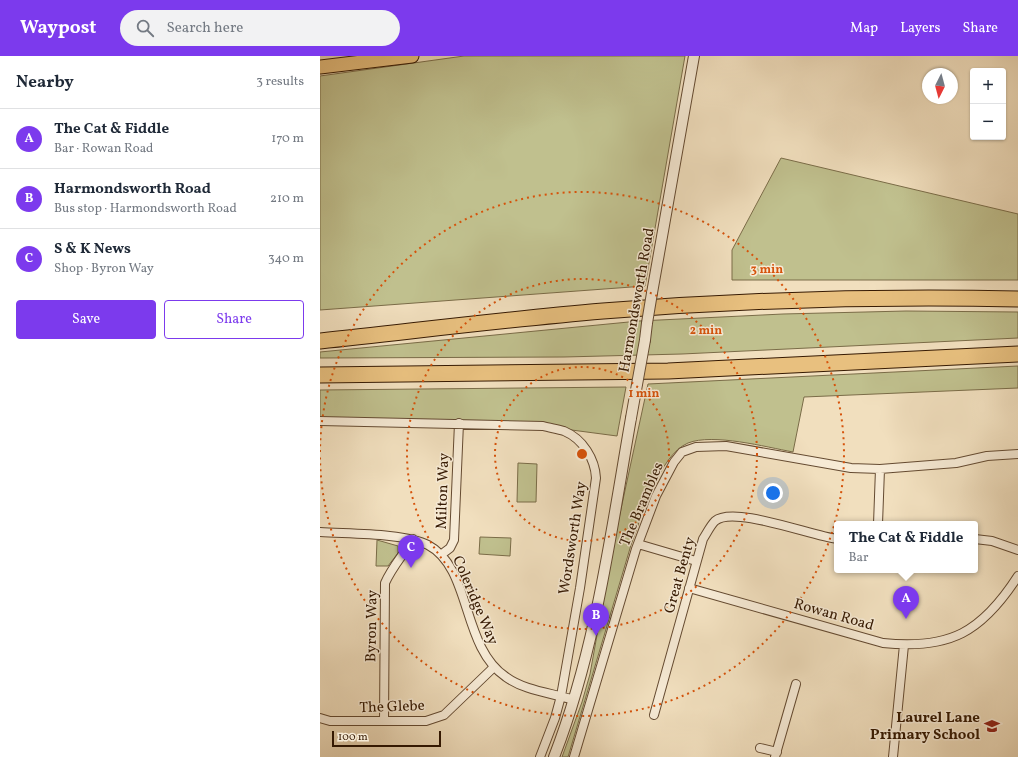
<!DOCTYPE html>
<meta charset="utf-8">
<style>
body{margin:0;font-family:Vollkorn,serif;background:#f2f2f3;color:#1f2937}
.controls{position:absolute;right:12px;top:12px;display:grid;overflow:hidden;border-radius:4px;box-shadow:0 1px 3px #0004}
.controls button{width:36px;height:36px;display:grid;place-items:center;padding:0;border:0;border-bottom:1px solid #e0e1e3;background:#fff;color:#1f2937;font:20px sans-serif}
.compass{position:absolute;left:602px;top:12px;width:36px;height:36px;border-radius:50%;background:#fff;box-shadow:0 1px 3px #0004;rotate:186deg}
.scale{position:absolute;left:12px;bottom:10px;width:109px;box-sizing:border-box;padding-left:4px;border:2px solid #351902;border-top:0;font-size:11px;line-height:14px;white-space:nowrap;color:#351902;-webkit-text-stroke:3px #f6ead5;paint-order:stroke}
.you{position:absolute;left:453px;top:437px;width:14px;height:14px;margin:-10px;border:3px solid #fff;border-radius:50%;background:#1a73e8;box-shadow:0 0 0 6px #1a73e833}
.badge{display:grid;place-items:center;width:26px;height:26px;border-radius:50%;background:#7c3aed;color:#fff;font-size:13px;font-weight:700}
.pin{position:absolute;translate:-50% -33px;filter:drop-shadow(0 1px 2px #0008)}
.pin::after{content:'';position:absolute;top:21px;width:14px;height:12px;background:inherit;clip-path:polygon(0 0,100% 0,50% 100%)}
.popup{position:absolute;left:514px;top:465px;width:144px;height:52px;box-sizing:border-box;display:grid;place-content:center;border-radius:4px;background:#fff;filter:drop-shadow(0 1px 3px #0005);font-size:13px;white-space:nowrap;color:#747a83}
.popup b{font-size:15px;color:#1f2937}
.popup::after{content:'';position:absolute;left:50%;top:100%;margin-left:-8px;border:8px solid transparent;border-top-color:#fff}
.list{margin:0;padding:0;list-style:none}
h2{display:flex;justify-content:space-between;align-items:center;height:52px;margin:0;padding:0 16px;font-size:17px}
h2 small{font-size:13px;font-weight:400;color:#747a83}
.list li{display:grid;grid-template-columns:26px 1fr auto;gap:12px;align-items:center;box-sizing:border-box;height:60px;padding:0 16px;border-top:1px solid #e0e1e3}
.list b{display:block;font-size:15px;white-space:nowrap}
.list p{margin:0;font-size:13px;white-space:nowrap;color:#747a83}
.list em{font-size:13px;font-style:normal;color:#747a83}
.actions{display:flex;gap:8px;padding:12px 16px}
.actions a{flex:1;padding:9px 0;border:1px solid #7c3aed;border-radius:4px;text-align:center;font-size:14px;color:#7c3aed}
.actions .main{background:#7c3aed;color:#fff}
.icon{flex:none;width:22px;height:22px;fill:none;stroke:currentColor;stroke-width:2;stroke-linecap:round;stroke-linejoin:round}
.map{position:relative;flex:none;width:698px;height:701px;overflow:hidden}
header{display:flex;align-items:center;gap:24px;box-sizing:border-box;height:56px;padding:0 20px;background:#7c3aed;color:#fff}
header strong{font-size:19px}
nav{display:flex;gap:22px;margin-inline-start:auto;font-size:14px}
.search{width:280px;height:36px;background:#f2f2f3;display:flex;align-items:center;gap:10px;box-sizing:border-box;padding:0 14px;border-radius:22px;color:#747a83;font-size:15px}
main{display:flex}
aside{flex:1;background:#fff}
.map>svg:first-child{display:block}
.green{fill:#c0c08e;stroke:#7a6c48}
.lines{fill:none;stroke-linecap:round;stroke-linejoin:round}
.minor-casing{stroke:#644a31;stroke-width:10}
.tertiary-casing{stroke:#644a31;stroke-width:12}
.primary-casing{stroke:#351902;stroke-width:15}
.motorway-casing{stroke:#351902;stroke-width:17}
.minor{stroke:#f6ead5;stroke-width:8}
.tertiary{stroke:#f6ead5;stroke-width:10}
.primary{stroke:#e8c07f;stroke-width:13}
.motorway{stroke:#e8c07f;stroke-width:15}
.tertiary-bridge-casing{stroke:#644a31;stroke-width:12;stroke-linecap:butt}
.tertiary-bridge{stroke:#f6ead5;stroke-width:10}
.ring{fill:none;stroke:#d6530b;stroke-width:2;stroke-dasharray:2 4}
.labels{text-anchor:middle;stroke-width:3;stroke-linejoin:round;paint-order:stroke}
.street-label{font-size:15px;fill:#351902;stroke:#f6ead5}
.poi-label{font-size:15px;font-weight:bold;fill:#351902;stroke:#f6ead5;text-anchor:end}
.centre{fill:#d6530b;stroke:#f6ead5;stroke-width:2}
.ring-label{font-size:12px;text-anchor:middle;font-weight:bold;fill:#d6530b;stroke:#f6ead5;stroke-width:3;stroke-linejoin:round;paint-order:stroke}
</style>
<header>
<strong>Waypost</strong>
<div class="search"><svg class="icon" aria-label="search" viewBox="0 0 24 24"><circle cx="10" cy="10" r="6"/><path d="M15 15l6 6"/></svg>Search here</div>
<nav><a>Map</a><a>Layers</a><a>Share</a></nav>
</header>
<main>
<aside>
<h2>Nearby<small>3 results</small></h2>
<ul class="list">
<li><span class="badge">A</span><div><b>The Cat &amp; Fiddle</b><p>Bar · Rowan Road</p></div><em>170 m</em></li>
<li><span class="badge">B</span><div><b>Harmondsworth Road</b><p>Bus stop · Harmondsworth Road</p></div><em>210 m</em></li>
<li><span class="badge">C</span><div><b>S &amp; K News</b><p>Shop · Byron Way</p></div><em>340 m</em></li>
</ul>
<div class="actions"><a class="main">Save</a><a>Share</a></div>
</aside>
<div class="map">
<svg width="698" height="701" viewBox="0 0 698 701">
<rect width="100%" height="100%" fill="#f1dfbe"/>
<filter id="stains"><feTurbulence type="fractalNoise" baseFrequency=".005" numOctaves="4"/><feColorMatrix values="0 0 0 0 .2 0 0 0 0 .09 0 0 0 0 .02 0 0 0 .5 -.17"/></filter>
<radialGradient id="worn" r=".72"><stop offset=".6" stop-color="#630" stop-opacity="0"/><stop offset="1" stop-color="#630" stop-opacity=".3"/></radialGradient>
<path class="green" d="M144,0H365L325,230L0,254V20Z
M461,102L698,158V224H412V194Z
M586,255L698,256V282L362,298L244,301L0,302V296L319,265L463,258Z
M698,310V332L484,341L473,396C446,391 393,377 368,387C339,399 321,462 311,489L248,701H242L262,646L270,618L293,490L328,328Z
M306,331L297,380L244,373L0,362V334Z
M198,407L217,408L216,446H197Z
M160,481L191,482L190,500L159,498Z
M57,484L78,490V497L68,510H56Z"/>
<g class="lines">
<defs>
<path id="minor" d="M0,365L223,370C230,372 238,373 244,375C263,383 275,403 276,422L260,532L241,640L235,662L220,701
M558,468L560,413
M0,476C28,478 85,477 108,489C152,512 141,591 186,621C205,635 233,637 254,644
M655,483L672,485L698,494
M318,488L376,505
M122,498L130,492L134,484L139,367
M369,532L563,587C630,594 662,576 698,520
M334,659L383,483C387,477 390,470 395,465C413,449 492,480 517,483
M0,662L10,665H106L124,659L173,612
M64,665L65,527C72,511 84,498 93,483
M440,692L457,696
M254,701L316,493L336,440L354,406L362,396L376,391L406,390L531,412L560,413L636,407L667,400L698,398
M455,701L476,628
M573,701L584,589"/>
<path id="tertiary" d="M332,237L374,0
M325,284L327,267
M234,701C276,593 291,476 311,362"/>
<path id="primary" d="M0,11L92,0"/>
<path id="motorway" d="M0,285C94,275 189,263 283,255C421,244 560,240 698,243
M0,319L348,315L698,298"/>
</defs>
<use href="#minor" class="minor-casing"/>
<use href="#tertiary" class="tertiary-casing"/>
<use href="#primary" class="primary-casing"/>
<use href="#motorway" class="motorway-casing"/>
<use href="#minor" class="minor"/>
<use href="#tertiary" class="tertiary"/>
<use href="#primary" class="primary"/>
<use href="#motorway" class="motorway"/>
<defs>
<path id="tertiary-bridge" d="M327,267L332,237
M311,362L325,284"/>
</defs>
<use href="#tertiary-bridge" class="tertiary-bridge-casing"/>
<use href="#tertiary-bridge" class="tertiary-bridge"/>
</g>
<g class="ring">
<circle cx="262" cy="398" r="87"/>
<circle cx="262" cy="398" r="175"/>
<path d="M0 396A262 262 0 1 1 0 400"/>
</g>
<defs>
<symbol id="school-bare" viewBox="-9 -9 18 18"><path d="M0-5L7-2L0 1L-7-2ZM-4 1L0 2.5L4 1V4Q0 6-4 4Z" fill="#8f2418" stroke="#f6ead5" stroke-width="2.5" paint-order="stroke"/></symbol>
</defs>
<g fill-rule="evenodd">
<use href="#school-bare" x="661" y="659" width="22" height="22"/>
</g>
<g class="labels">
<g class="street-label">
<text transform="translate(316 244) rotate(-80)" y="5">Harmondsworth Road</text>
<text transform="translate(122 435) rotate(-88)" y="5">Milton Way</text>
<text transform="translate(321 448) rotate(-67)" y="5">The Brambles</text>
<text transform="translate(252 482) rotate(-81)" y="5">Wordsworth Way</text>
<text transform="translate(359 519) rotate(-74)" y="5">Great Benty</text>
<text transform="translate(156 544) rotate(67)" y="5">Coleridge Way</text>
<text transform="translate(514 558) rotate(16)" y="5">Rowan Road</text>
<text transform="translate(51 570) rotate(-89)" y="5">Byron Way</text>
<text transform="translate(72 650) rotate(-2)" y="5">The Glebe</text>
</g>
<g class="poi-label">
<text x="660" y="666">Laurel Lane<tspan x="660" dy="17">Primary School</tspan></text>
</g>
</g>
<circle cx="262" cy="398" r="6" class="centre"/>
<g class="ring-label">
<text x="447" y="217">3 min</text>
<text x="386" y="278">2 min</text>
<text x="324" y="341">1 min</text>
</g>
<rect width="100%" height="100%" filter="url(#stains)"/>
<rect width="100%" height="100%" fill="url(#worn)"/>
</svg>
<div class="controls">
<button>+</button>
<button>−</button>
</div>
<svg class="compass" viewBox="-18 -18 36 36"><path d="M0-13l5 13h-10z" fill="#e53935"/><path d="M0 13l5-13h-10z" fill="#747a83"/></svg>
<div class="scale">100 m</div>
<div class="you"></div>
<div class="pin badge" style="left:586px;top:563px">A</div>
<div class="popup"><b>The Cat &amp; Fiddle</b>Bar</div>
<div class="pin badge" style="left:276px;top:580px">B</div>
<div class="pin badge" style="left:91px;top:512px">C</div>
</div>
</main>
